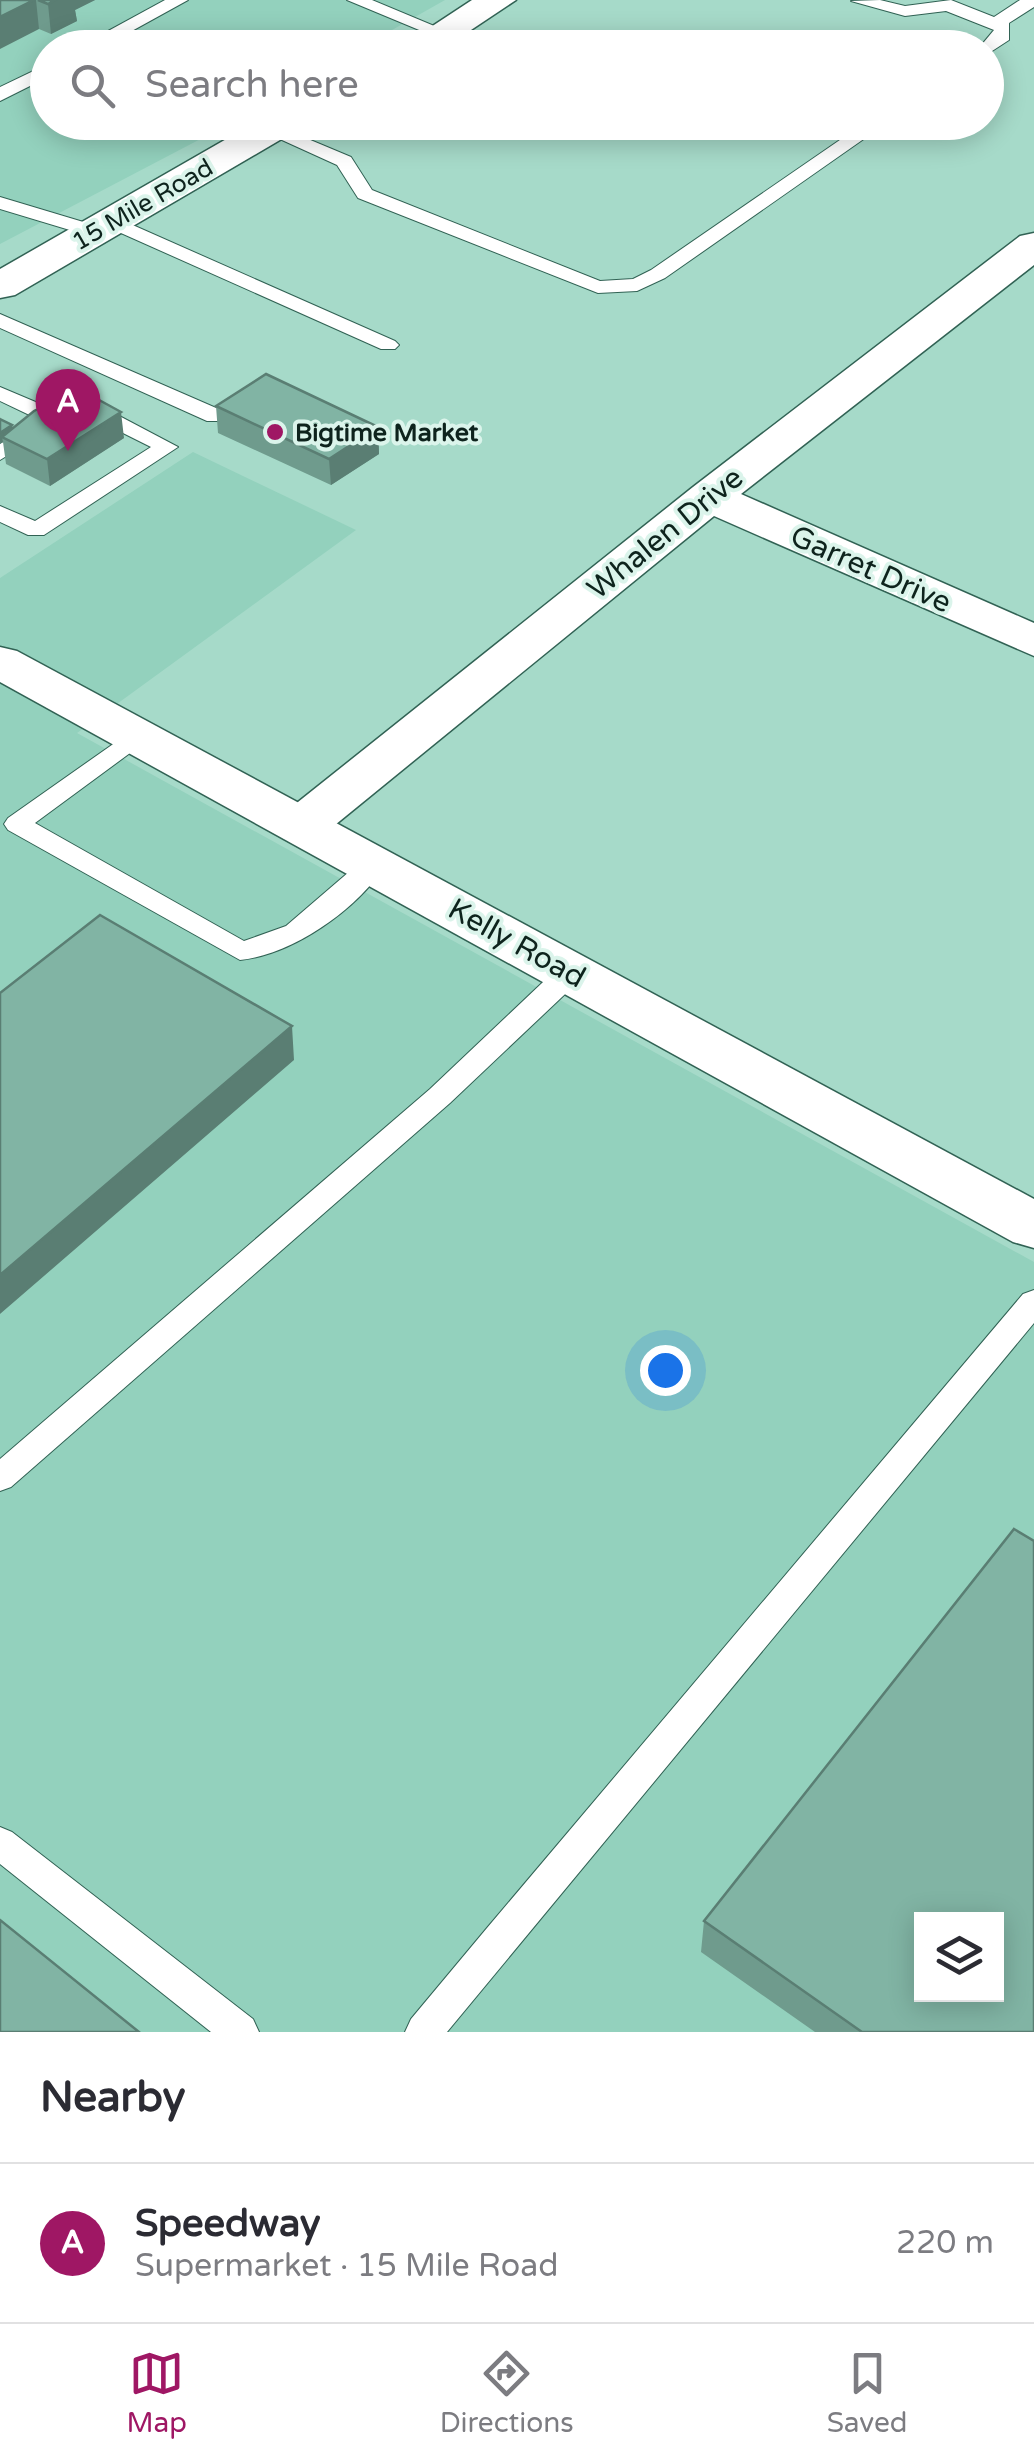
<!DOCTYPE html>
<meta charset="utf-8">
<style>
body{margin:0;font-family:"Varela Round",sans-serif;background:#f7f7f7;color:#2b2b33}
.controls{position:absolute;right:30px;bottom:30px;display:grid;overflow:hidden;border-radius:0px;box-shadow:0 5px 25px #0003}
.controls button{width:90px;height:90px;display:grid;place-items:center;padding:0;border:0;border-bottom:2px solid #e1e1e2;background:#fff;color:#2b2b33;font:50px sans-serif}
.you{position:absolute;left:665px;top:1370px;width:35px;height:35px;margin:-25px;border:8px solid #fff;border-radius:50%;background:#1a73e8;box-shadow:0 0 0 15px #1a73e833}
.badge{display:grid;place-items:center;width:65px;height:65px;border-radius:50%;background:#9f1764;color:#fff;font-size:32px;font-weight:700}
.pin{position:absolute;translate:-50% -82px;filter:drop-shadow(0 2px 5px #0008)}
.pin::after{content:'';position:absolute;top:52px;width:35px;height:30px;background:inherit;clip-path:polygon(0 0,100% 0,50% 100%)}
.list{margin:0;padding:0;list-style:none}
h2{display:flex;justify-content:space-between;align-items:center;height:130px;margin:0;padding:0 40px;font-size:42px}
h2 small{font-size:32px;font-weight:400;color:#7c7c81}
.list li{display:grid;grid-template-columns:65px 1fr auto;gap:30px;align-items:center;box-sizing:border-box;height:160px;padding:0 40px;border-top:2px solid #e1e1e2}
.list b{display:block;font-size:38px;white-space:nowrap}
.list p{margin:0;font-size:32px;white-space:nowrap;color:#7c7c81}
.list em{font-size:32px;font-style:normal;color:#7c7c81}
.icon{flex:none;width:55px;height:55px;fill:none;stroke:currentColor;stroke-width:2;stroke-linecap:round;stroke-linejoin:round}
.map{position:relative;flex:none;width:1034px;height:2032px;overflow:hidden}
.search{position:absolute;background:#fff;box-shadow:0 5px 25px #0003;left:30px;right:30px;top:30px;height:110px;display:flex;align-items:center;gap:25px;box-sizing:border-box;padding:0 35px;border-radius:55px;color:#7c7c81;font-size:38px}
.sheet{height:290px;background:#fff}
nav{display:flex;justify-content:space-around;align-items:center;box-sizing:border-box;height:140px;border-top:2px solid #e1e1e2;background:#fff;font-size:28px;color:#7c7c81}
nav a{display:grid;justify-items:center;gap:5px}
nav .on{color:#9f1764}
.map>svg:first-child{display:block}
.built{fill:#93d1bd;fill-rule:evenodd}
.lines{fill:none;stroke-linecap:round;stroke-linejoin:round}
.service-casing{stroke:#316254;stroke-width:2}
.minor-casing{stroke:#316254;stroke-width:3}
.tertiary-casing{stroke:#316254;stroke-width:3}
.secondary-casing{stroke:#316254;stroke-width:3}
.service{fill:#fff;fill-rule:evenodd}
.minor{fill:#fff;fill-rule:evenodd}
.tertiary{fill:#fff;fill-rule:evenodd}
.secondary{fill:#fff;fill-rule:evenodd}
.wall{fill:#6f9b8d}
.shaded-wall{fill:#5a7e73}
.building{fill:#81b4a4;stroke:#5a7e73;stroke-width:2.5;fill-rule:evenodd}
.poi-dot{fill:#9f1764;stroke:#dbf4eb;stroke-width:4}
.labels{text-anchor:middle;stroke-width:8;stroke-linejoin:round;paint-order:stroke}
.far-street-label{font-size:25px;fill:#0e231d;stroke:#dbf4eb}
.far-poi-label{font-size:25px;font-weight:bold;fill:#0e231d;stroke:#dbf4eb;text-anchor:start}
.street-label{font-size:30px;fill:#0e231d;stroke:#dbf4eb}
</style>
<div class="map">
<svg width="1034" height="2032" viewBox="0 0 1034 2032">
<rect width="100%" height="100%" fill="#a6dac9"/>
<path class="built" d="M0,0H445L362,47L48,48V122L231,123L0,244Z
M193,452L356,530L77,733L1034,1262V2032H0V578ZM922,1920H996V1994H922Z"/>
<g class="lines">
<defs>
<path id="service" d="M165,0H188L101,48H77Z
M347,0H372L451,33L436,37Z
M880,0L905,6L951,0L994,17L1020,0H1034V7L1009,23V40L986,55V48H979L994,30L946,11L905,16L851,1Z
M48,64V77L0,101V87Z
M866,122H888L665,278L637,291L598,293L358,198L337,165L260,130L277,126L351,157L372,190L600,281L633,279L651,270Z
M0,197L100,227L103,231L93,237L0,209Z
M110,215L395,341L399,345L395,349H381L103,225L100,221Z
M0,314L223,411L226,416L223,421H207L0,328Z
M0,387L64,414L67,419L0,460V444L40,420L0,401Z
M89,400L178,447L44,535H28L0,522V506L35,521L151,447L81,412V402Z
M136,728L148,736L145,742L35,823L244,941L286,926L364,859H382L386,865C356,910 294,954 240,960L8,830L4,824L8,818Z
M571,963L585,972L581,979L450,1103L11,1487L0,1491V1459L430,1089L561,965Z
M1034,1290V1323L447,2032H405L411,2019L487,1928L1023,1294Z
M0,1827L12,1832L253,2019L259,2032H211L0,1864Z"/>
<path id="minor" d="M1034,233V265L741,494L1034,623V656L714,516L319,838L301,843L283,838L275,826L283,814L693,487L1020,236Z"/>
<path id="tertiary" d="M0,647L17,651L1034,1199V1248L1013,1242L0,682Z"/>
<path id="secondary" d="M472,0H516L444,48H399Z
M256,122H303L297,130L15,295L0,298V269Z"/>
</defs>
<use href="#service" class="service-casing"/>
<use href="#minor" class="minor-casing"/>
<use href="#tertiary" class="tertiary-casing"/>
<use href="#secondary" class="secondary-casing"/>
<use href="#service" class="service"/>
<use href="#minor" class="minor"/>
<use href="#tertiary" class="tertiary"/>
<use href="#secondary" class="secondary"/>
</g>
<path class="wall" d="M0,0H95L75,10L77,21L51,34L39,29Z
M216,406L378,427L379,454L331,485L218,433Z
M0,419L12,425L13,428L124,438L50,486L6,464L3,442L0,443Z
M704,1921L1034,2032H815L701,1952Z"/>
<path class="shaded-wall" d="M34,0H36L39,29L0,49V17Z
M55,0H95L75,10L77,21L51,34L48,4Z
M121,412L124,438L50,486L47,459Z
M12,425L14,435L2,437L3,442L0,443V433Z
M378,427L379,454L331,485L329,459Z
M292,1026L294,1060L0,1314V1275Z"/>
<path class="building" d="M0,0H34L0,17Z
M38,0H55L48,4Z
M266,374L378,427L329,459L216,406Z
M79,389L121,412L47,459L2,437L34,411Z
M0,419L12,425L0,433Z
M100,915L292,1026L0,1275V993Z
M1014,1529L1034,1541V2032H862L704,1921ZM922,1920H996V1994H922Z
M0,1920L139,2032H0Z"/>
<circle class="poi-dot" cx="275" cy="432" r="10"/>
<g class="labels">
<g class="far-street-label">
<text transform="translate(142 204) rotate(-30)" y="9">15 Mile Road</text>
</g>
<g class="far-poi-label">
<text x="295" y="441">Bigtime Market</text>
</g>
<g class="street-label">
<text transform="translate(665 533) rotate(-39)" y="10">Whalen Drive</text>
<text transform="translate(871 569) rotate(24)" y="10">Garret Drive</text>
<text transform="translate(517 943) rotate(29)" y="10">Kelly Road</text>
</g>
</g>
</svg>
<div class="controls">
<button><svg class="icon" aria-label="layers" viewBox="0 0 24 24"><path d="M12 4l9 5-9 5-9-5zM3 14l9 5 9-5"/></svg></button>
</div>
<div class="you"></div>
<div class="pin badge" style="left:68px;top:451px">A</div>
<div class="search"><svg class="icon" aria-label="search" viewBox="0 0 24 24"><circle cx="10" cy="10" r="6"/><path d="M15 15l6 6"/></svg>Search here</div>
</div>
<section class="sheet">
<h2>Nearby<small></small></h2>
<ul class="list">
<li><span class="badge">A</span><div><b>Speedway</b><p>Supermarket · 15 Mile Road</p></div><em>220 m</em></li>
</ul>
</section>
<nav>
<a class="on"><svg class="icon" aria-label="map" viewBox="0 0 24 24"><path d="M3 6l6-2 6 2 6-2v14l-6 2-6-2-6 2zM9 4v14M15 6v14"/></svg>Map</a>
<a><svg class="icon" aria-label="directions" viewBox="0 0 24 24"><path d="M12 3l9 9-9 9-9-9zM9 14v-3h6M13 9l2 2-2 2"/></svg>Directions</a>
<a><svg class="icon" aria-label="saved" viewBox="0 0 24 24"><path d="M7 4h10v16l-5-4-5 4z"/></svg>Saved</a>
</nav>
